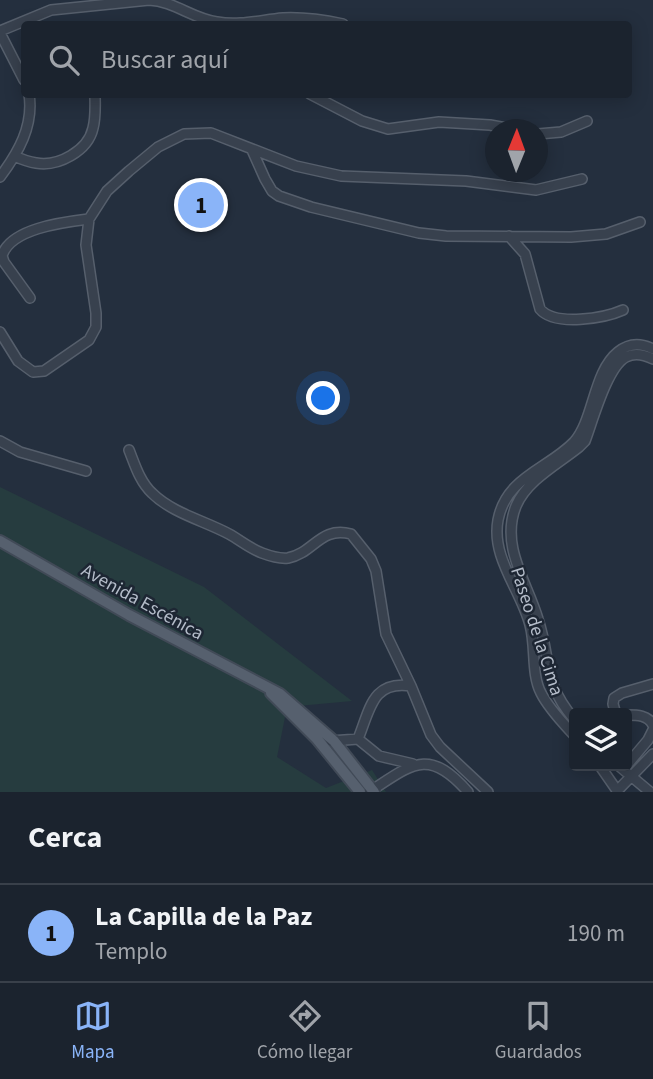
<!DOCTYPE html>
<html lang="es">
<meta charset="utf-8">
<style>
body{margin:0;font-family:"Source Sans 3",sans-serif;background:#242b36;color:#f1f3f6}
.controls{position:absolute;right:21px;bottom:21px;display:grid;overflow:hidden;border-radius:7px;box-shadow:0 4px 18px #0003}
.controls button{width:63px;height:63px;display:grid;place-items:center;padding:0;border:0;border-bottom:2px solid #39404a;background:#1b232e;color:#f1f3f6;font:35px sans-serif}
.compass{position:absolute;left:485px;top:119px;width:63px;height:63px;border-radius:50%;background:#1b232e;box-shadow:0 4px 18px #0003;rotate:1deg}
.you{position:absolute;left:324px;top:399px;width:24px;height:24px;margin:-18px;border:5px solid #fff;border-radius:50%;background:#1a73e8;box-shadow:0 0 0 10px #1a73e833}
.badge{display:grid;place-items:center;width:46px;height:46px;border-radius:50%;background:#8ab4f8;color:#111;font-size:23px;font-weight:700}
.pin{position:absolute;translate:-50% -50%;border:4px solid #fff;box-shadow:0 2px 7px #0006}
.list{margin:0;padding:0;list-style:none}
h2{display:flex;justify-content:space-between;align-items:center;height:91px;margin:0;padding:0 28px;font-size:30px}
h2 small{font-size:23px;font-weight:400;color:#a0a4aa}
.list li{display:grid;grid-template-columns:46px 1fr auto;gap:21px;align-items:center;box-sizing:border-box;height:98px;padding:0 28px;border-top:2px solid #39404a}
.list b{display:block;font-size:26px;white-space:nowrap}
.list p{margin:0;font-size:23px;white-space:nowrap;color:#a0a4aa}
.list em{font-size:23px;font-style:normal;color:#a0a4aa}
.icon{flex:none;width:38px;height:38px;fill:none;stroke:currentColor;stroke-width:2;stroke-linecap:round;stroke-linejoin:round}
.map{position:relative;flex:none;width:653px;height:792px;overflow:hidden}
.search{position:absolute;background:#1b232e;box-shadow:0 4px 18px #0003;left:21px;right:21px;top:21px;height:77px;display:flex;align-items:center;gap:18px;box-sizing:border-box;padding:0 24px;border-radius:7px;color:#a0a4aa;font-size:26px}
.sheet{height:189px;background:#1b232e}
nav{display:flex;justify-content:space-around;align-items:center;box-sizing:border-box;height:98px;border-top:2px solid #39404a;background:#1b232e;font-size:19px;color:#a0a4aa}
nav a{display:grid;justify-items:center;gap:4px}
nav .on{color:#8ab4f8}
.map>svg:first-child{display:block}
.green{fill:#263c3f}
.lines{fill:none;stroke-linecap:round;stroke-linejoin:round}
.minor-casing{stroke:#565f6c;stroke-width:12}
.major-casing{stroke:#414a57;stroke-width:14}
.minor{stroke:#38414e;stroke-width:9}
.major{stroke:#56606e;stroke-width:10}
.labels{text-anchor:middle;stroke-width:5;stroke-linejoin:round;paint-order:stroke}
.street-label{font-size:19px;fill:#b4bcc9;stroke:#1d2633}
</style>
<div class="map">
<svg width="653" height="792" viewBox="0 0 653 792">
<rect width="100%" height="100%" fill="#242f3e"/>
<path class="green" d="M0,487L204,587L352,701L287,707L277,757L326,788L372,770L386,792H0Z"/>
<g class="lines">
<defs>
<path id="minor" d="M0,31L51,10L149,0C174,1 193,19 217,22C239,26 261,20 283,18C303,17 324,20 343,24
M0,33L24,80
M310,94L362,121L388,129L439,122L490,125L518,130
M538,134L561,132L587,121
M252,150L265,179L272,191L279,196L311,207L419,233L446,236L571,237L606,234L640,222
M14,156C21,159 29,162 36,163C58,167 88,151 93,128C96,117 95,105 95,94
M0,177C18,153 34,126 29,94
M509,236L525,254L540,309C555,327 605,318 623,310
M30,298L4,262L2,256C10,228 65,222 89,219
M0,332L18,361L33,372L44,371L89,340L96,327V313L86,245L89,219L107,191L129,171L158,147L184,134L211,133L296,166L341,176L466,181L536,190L582,179
M0,441L20,452L86,471
M129,450C135,465 140,482 152,493C172,513 205,521 229,534C240,540 249,548 262,553C270,556 279,559 288,558C314,553 320,526 351,534L371,559L376,571L386,634L411,686L431,735L440,747L488,792
M618,713L615,711L613,704L614,698L622,693L653,684
M627,715C637,715 648,715 653,725
M574,719C542,681 552,662 538,619C527,582 500,546 516,506C527,480 558,464 579,447L585,441C593,420 607,367 626,357C635,352 645,355 653,359
M574,735C563,723 549,709 541,693C531,674 536,647 530,625C521,590 491,558 498,520C506,477 548,469 574,442C594,420 593,372 618,352C629,343 641,343 653,349
M358,739L379,756L413,764
M331,741L358,739C370,710 372,680 411,686
M627,765L648,740L653,730
M600,766L618,792
M619,766L650,792
M618,790L653,754
M369,792C411,765 428,746 468,792"/>
<path id="major" d="M0,541L129,615L280,694L334,741L374,792
M271,693L317,739L360,792"/>
</defs>
<use href="#minor" class="minor-casing"/>
<use href="#major" class="major-casing"/>
<use href="#minor" class="minor"/>
<use href="#major" class="major"/>
</g>
<g class="labels">
<g class="street-label">
<text transform="translate(143 601) rotate(29)" y="7">Avenida Escénica</text>
<text transform="translate(538 631) rotate(72)" y="7">Paseo de la Cima</text>
</g>
</g>
</svg>
<div class="controls">
<button><svg class="icon" aria-label="layers" viewBox="0 0 24 24"><path d="M12 4l9 5-9 5-9-5zM3 14l9 5 9-5"/></svg></button>
</div>
<svg class="compass" viewBox="-18 -18 36 36"><path d="M0-13l5 13h-10z" fill="#e53935"/><path d="M0 13l5-13h-10z" fill="#a0a4aa"/></svg>
<div class="you"></div>
<div class="pin badge" style="left:201px;top:205px">1</div>
<div class="search"><svg class="icon" aria-label="search" viewBox="0 0 24 24"><circle cx="10" cy="10" r="6"/><path d="M15 15l6 6"/></svg>Buscar aquí</div>
</div>
<section class="sheet">
<h2>Cerca<small></small></h2>
<ul class="list">
<li><span class="badge">1</span><div><b>La Capilla de la Paz</b><p>Templo</p></div><em>190 m</em></li>
</ul>
</section>
<nav>
<a class="on"><svg class="icon" aria-label="map" viewBox="0 0 24 24"><path d="M3 6l6-2 6 2 6-2v14l-6 2-6-2-6 2zM9 4v14M15 6v14"/></svg>Mapa</a>
<a><svg class="icon" aria-label="directions" viewBox="0 0 24 24"><path d="M12 3l9 9-9 9-9-9zM9 14v-3h6M13 9l2 2-2 2"/></svg>Cómo llegar</a>
<a><svg class="icon" aria-label="saved" viewBox="0 0 24 24"><path d="M7 4h10v16l-5-4-5 4z"/></svg>Guardados</a>
</nav>
